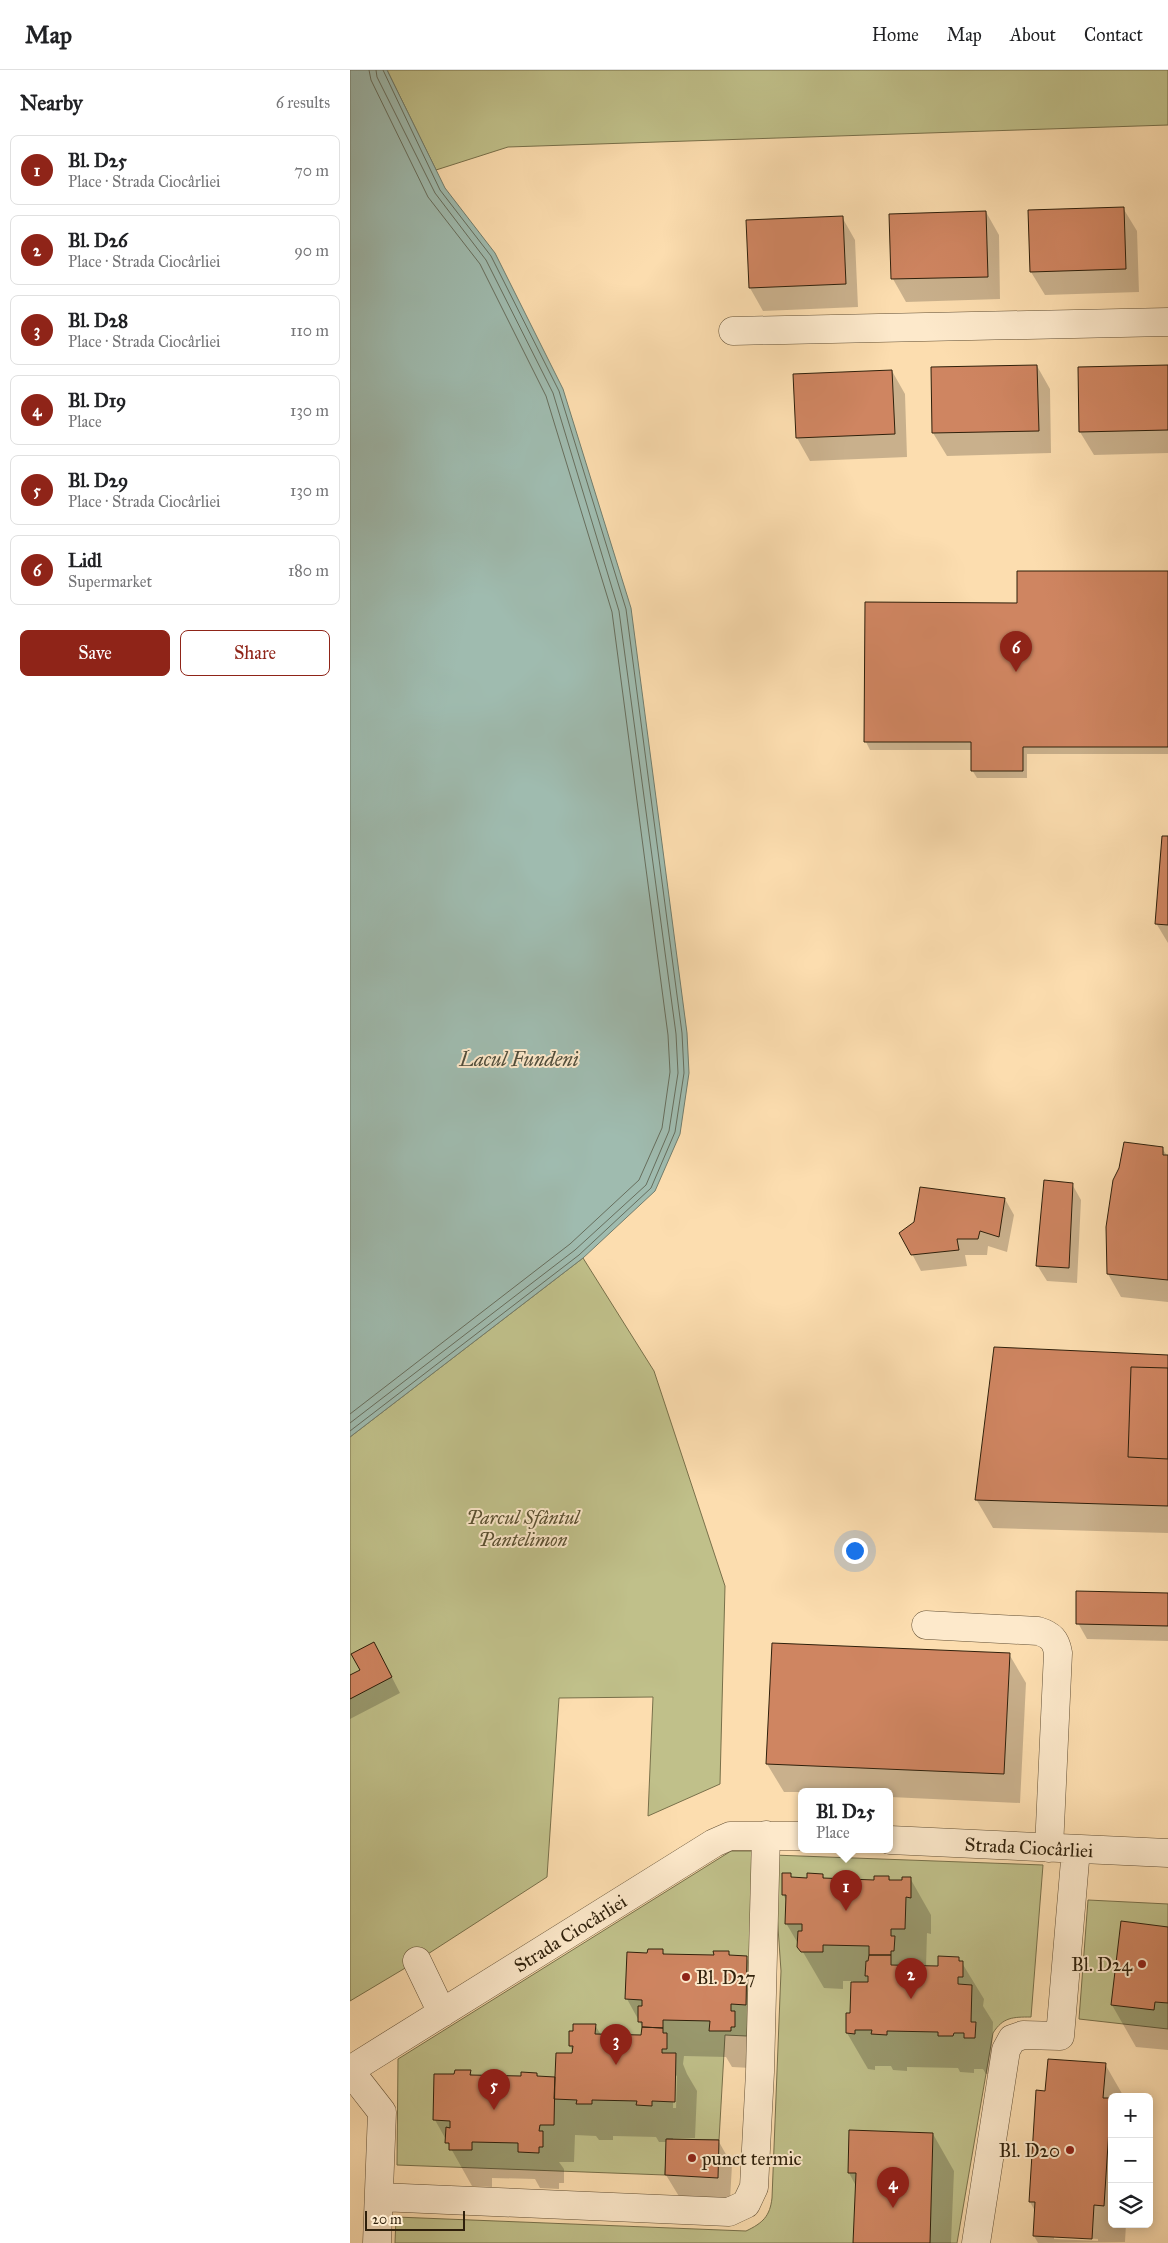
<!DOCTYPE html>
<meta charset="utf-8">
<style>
body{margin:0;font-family:"IM FELL Great Primer",serif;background:#f6f6f6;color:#202124}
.controls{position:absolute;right:15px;bottom:15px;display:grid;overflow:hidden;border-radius:8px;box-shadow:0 2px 12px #0003}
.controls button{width:45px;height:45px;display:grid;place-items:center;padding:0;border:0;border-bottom:1px solid #e0e0e0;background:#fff;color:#202124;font:25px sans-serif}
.scale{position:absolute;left:15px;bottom:12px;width:100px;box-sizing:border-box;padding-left:5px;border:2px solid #2f200b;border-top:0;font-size:14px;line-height:18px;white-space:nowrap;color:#2f200b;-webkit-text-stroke:4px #fde9cb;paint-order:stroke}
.you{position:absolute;left:504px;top:1480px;width:18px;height:18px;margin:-12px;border:4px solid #fff;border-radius:50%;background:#1a73e8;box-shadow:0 0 0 8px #1a73e833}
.badge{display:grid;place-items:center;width:32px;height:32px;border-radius:50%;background:#8f2418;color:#fff;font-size:16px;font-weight:700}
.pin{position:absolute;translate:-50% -41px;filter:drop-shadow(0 1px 2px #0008)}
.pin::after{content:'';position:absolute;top:26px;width:18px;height:15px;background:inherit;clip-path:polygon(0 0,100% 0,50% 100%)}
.popup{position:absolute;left:448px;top:1718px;width:95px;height:65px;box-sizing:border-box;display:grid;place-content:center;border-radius:8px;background:#fff;filter:drop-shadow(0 1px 4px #0005);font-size:16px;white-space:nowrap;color:#757577}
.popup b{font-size:19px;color:#202124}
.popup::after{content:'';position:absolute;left:50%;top:100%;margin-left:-10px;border:10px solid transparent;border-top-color:#fff}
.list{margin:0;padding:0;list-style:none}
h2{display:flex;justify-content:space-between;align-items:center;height:65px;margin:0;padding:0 20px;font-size:21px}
h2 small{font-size:16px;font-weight:400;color:#757577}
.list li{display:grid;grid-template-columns:32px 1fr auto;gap:15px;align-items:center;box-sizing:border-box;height:70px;margin:0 10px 10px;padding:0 10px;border:1px solid #e0e0e0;border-radius:8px}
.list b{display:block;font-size:19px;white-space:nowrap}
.list p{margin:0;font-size:16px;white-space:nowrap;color:#757577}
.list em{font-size:16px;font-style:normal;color:#757577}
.actions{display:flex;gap:10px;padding:15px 20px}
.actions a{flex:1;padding:11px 0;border:1px solid #8f2418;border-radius:8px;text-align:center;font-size:18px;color:#8f2418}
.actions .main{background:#8f2418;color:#fff}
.icon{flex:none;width:28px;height:28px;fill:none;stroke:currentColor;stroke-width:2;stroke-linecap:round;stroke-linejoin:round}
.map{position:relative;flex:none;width:818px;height:2173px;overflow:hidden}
header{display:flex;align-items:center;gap:30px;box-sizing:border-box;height:70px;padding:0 25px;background:#fff;border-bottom:1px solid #e0e0e0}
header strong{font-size:24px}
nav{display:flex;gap:28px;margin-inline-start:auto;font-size:18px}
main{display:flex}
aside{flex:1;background:#fff}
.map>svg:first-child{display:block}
.green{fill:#c0c08a;stroke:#78704a}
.water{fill:#9fbbaf;stroke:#727d6d}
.shadow{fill:#0003;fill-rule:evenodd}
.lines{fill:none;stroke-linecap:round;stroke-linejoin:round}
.shore{stroke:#676e5d;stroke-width:1}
.building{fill:#cf8561;stroke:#2f200b}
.minor-casing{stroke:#624f34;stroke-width:29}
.minor{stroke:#fde9cb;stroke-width:28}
.poi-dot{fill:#8f2418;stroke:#fde9cb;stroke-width:2}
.labels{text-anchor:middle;stroke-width:4;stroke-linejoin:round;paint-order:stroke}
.park-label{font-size:19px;font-style:italic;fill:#5a5031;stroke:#fde9cb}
.street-label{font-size:19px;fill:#2f200b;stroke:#fde9cb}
.poi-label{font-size:19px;fill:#2f200b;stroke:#fde9cb;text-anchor:end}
.water-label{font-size:20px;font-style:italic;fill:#514e3c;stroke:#fde9cb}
</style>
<header>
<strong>Map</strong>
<nav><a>Home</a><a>Map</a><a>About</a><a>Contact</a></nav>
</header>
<main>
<aside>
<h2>Nearby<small>6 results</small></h2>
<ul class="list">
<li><span class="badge">1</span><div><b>Bl. D25</b><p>Place · Strada Ciocârliei</p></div><em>70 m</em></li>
<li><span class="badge">2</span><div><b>Bl. D26</b><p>Place · Strada Ciocârliei</p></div><em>90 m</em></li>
<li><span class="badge">3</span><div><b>Bl. D28</b><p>Place · Strada Ciocârliei</p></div><em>110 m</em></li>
<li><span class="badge">4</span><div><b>Bl. D19</b><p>Place</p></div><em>130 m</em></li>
<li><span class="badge">5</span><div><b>Bl. D29</b><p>Place · Strada Ciocârliei</p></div><em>130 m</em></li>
<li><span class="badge">6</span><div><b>Lidl</b><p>Supermarket</p></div><em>180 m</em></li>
</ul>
<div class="actions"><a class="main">Save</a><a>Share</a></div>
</aside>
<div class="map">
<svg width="818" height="2173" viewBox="0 0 818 2173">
<rect width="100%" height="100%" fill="#fcddaf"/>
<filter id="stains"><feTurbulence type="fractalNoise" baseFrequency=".004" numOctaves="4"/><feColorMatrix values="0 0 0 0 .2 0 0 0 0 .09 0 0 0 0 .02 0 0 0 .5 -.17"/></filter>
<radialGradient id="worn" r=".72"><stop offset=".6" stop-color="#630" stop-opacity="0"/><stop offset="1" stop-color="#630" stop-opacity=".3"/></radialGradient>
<path class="green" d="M37,0H818V55L158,77L86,100Z
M233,1188L304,1301L375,1516L370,1714L298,1746L303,1627L209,1628L197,1807L67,1891L0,1931V1367Z
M381,1781H407L397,1966L375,1965L369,2070L317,2069L315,2105L47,2095L48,1989Z
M423,1785L693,1795L681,1947C663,1947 653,1947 643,1963L607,2173H45L46,2147L396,2161C413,2153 420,2146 422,2128L431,1901Z
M738,1830L818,1834V1959L729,1949Z"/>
<path class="water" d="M0,0H37L95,118L145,183L213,319L281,538L337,963L339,1003L330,1064L305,1121L233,1188L0,1367Z"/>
<path class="shadow" d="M773,138L787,161L789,222L695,225L681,202Z
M636,142L649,165L650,229L556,232L543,209L541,145Z
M492,147L505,170L508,237L413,241L400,218L398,151Z
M687,296L700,319L701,383L597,386L583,363Z
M818,297V383L744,385L730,362Z
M542,301L555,324L557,387L460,391L447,368Z
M818,503V684H677V708H627L622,700V680H520L516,672L668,534Z
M818,767V873L806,853Z
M812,1078L818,1087V1232L771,1227L758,1204L757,1157Z
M722,1114L731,1130L727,1213L697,1211L687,1195Z
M655,1129L664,1145L657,1182L638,1176L637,1185H615L617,1196L571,1201L562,1184Z
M818,1286V1463L643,1458L626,1429Z
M818,1524V1571L737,1569L728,1553Z
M659,1584L676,1613L670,1733L540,1727V1722H434L417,1694Z
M33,1590L50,1623L0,1649V1606Z
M440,1805L443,1809H458L473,1805L475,1810L525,1811L539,1807L541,1811H553L560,1808L581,1845V1864L577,1863L576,1897H589L608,1888L612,1893L634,1929L633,1936L643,1952L642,1983L646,2004H636L633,1999H624V2003L610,2002L608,1998L557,1997V2001L543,2000L541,1996H525V2000L518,1999L497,1963L502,1944L503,1911H493V1919L474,1918L436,1853L437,1832L433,1824Z
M818,1858V1980L786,1977L762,1935Z
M312,1880L315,1885L365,1886L379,1883L381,1887H396L417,1924L401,1998L382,1997L376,1987L334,1986L333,1994L337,2004L347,2021L345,2068H323V2070L369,2072L382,2095L380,2130L330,2128L316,2105L318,2072H309L306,2067L263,2066V2070H249L246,2066L225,2065L224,2092H209L214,2099V2113H209V2119L190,2118L185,2109L142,2108V2117L122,2116L85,2050L106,2006L120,2002L123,2006L173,2007L187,2004L189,2008H206L224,1984L220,1976V1962L245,1955L251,1965L292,1966L293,1958L277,1929L298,1884ZM324,2004L327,2006L326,2038H323Z
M755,1994L774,2027H762V2154H776L775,2172L688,2173L684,2166L685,2141L680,2132L696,2022ZM704,2166L748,2169V2171L704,2169Z
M583,2064L604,2101L601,2173H505L506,2116L499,2103Z"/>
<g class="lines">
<path class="shore" d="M0,1344L220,1174L289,1110L312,1058L320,1002L318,965L262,542L196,326L130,194L78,127L21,10L19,0
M0,1353L225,1180L296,1115L319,1061L328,1003L326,964L269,541L203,323L136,190L85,123L27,7L26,0
M0,1361L229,1185L301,1118L325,1062L334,1003L332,963L276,539L209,321L141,186L90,120L33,0"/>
</g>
<path class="building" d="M774,137L776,199L680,202L678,140Z
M636,141L638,207L541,209L539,144Z
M493,146L496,214L399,218L396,150Z
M687,295L689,361L582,363L581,297Z
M818,295V360L729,362L728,297Z
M542,300L545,364L446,368L443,304Z
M667,501H818V677H673V701H621V672H514L515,532L667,533Z
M812,766H818V855L805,854Z
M774,1072L813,1077V1085H818V1210L757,1204L756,1157L763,1110L769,1098Z
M694,1110L723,1113L719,1198L686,1196Z
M570,1117L655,1128L649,1167L630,1161L628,1169H607L609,1180L561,1185L549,1163L564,1152Z
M644,1277L818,1285V1436L625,1430Z
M781,1297L818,1298V1389L778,1387Z
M726,1521L818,1523V1556L726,1554Z
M24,1572L42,1607L0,1629V1605L10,1600L1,1584Z
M422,1573L660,1583L654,1704L416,1694Z
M432,1803H441V1807L457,1808V1803L473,1804V1808L524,1810V1806H539V1810H552V1807H561V1828L556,1827L555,1859H541V1866H545L544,1881H541V1885H519V1876L473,1875V1882H451L447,1877L448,1861H452V1854H435L436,1825H432Z
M771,1851L818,1857V1933L805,1932L804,1940L761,1935Z
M298,1879H313V1884L364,1885L363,1881H379V1885L397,1886L396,1935L381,1934V1941H385V1957H381V1961H359L360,1951L313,1950V1958L292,1957V1952H288V1936H292V1930L275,1929L277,1882L297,1883Z
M519,1885H541V1895L588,1896V1886L609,1887V1891H613V1907H608V1914L622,1915L621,1952H626L625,1968H614V1963H604L603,1966H588V1962L537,1961V1965L521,1964L522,1960H505V1964L496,1963V1943H500L501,1912H518V1906H515L516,1891H518Z
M223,1954H246L245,1964L291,1965L292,1957L313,1958V1963H317V1979H312V1983H326L325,2032L302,2031V2036L286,2035L287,2031L242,2030V2034H226L227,2030L204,2029L206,1983H222L223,1976H219V1961H223Z
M698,1989L756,1993L753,2028H761L754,2136L744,2135L742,2169L683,2166L685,2132H679L686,2020L695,2021Z
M105,2000H121L120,2005L171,2006V2002L187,2003V2006L205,2007L204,2055H190L189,2061H193V2077H189V2083L168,2082V2073L122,2072V2080H99V2073H95L96,2057L100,2058V2051L83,2050L84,2004H104Z
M499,2060L583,2063L580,2173H503L506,2103H498Z
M316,2069L369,2070L368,2108L315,2105Z"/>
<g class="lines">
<defs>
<path id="minor" d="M383,261L818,252
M576,1555L688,1561C701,1565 706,1570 708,1583L699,1778
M540,1770L818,1783
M67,1891L92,1943
M0,2000L364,1773L380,1766H452
M0,2001L32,2042L27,2173
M29,2127L379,2142L396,2134L404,2117L410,2002L416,1765
M626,2173L656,1980L662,1969L673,1965L710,1966L726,1779"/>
</defs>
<use href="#minor" class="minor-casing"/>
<use href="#minor" class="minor"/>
</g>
<g class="poi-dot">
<circle cx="792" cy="1894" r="5"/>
<circle cx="336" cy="1907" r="5"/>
<circle cx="720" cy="2080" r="5"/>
<circle cx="342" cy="2088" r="5"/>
</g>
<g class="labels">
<g class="park-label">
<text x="173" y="1454">Parcul Sfântul<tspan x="173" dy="22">Pantelimon</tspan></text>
</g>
<g class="street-label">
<text transform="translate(679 1777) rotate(3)" y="7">Strada Ciocârliei</text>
<text transform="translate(220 1863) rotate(-32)" y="7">Strada Ciocârliei</text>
</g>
<g class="poi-label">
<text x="782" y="1901">Bl. D24</text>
<text x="346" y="1914" text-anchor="start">Bl. D27</text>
<text x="710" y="2087">Bl. D20</text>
<text x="352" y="2095" text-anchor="start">punct termic</text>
</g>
<g class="water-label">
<text x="169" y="996">Lacul Fundeni</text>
</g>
</g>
<rect width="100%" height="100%" filter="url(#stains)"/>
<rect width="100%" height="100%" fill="url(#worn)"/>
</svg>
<div class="controls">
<button>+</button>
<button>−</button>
<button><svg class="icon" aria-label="layers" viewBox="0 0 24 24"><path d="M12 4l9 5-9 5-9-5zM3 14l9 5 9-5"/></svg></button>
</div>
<div class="scale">20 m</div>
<div class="you"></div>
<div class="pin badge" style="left:496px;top:1841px">1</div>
<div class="popup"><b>Bl. D25</b>Place</div>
<div class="pin badge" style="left:561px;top:1929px">2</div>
<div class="pin badge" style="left:266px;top:1995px">3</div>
<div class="pin badge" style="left:543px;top:2138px">4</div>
<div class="pin badge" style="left:144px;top:2040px">5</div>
<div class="pin badge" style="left:666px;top:602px">6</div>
</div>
</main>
